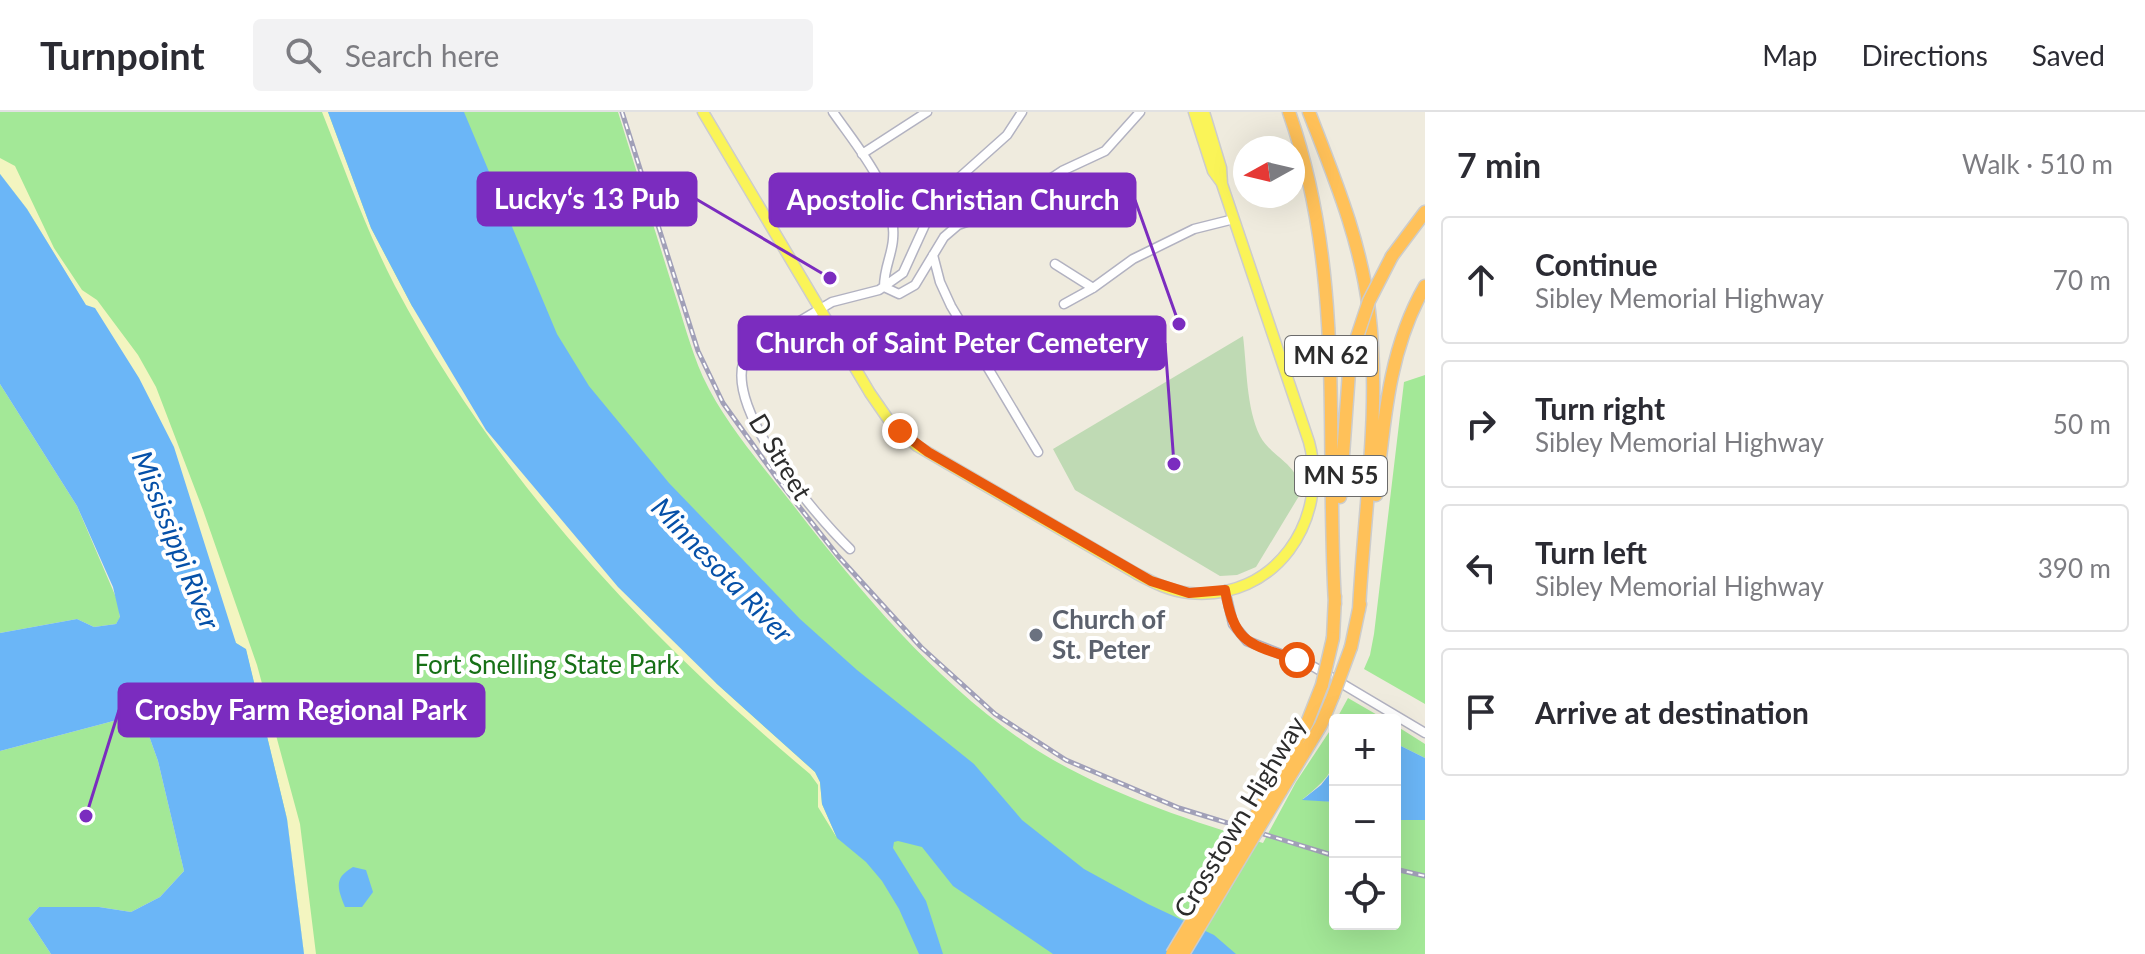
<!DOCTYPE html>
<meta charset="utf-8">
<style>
body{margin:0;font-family:Lato,sans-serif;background:#f2f2f3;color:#2b2b33}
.controls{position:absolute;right:24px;bottom:24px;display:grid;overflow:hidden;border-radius:8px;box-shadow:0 8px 32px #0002}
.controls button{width:72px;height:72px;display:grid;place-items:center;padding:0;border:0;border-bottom:2px solid #e1e1e2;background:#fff;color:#2b2b33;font:40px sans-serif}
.compass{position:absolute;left:1233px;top:24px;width:72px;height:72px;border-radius:50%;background:#fff;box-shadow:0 8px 32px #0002;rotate:262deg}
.stop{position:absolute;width:24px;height:24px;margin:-18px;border:6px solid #ea580c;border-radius:50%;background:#fff}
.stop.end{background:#ea580c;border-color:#fff;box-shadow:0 2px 8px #0008}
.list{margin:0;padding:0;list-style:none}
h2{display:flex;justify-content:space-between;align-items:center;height:104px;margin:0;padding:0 32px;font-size:34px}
h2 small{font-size:26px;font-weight:400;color:#7c7c81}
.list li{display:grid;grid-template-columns:52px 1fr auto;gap:24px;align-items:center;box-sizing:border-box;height:128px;margin:0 16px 16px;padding:0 16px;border:2px solid #e1e1e2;border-radius:8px}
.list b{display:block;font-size:30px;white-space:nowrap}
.list p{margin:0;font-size:26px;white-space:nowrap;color:#7c7c81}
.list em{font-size:26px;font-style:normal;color:#7c7c81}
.icon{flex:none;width:44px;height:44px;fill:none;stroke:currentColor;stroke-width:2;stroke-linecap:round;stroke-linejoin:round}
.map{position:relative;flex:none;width:1425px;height:842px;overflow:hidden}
header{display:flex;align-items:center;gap:48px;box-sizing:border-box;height:112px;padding:0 40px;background:#fff;border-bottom:2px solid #e1e1e2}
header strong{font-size:38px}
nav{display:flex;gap:44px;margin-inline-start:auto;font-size:28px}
.search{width:560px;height:72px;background:#f2f2f3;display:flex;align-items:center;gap:20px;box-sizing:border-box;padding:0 28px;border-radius:8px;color:#7c7c81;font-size:30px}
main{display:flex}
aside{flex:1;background:#fff}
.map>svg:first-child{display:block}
.green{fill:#a3e897}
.sand{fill:#f3f5c0}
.cemetery{fill:#bfdab4}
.water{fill:#6bb6f7}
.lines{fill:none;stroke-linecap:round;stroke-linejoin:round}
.minor-casing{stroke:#b2b2c1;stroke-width:11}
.major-casing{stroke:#ccc;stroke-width:13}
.highway-casing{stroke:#ccc;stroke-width:15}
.minor{stroke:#fff;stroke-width:8}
.major{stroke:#faf458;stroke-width:10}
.highway{stroke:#ffc159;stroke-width:12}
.rail-casing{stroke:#a1a0b8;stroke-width:5}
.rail{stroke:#fff;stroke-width:2;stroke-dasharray:6;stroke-linecap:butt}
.highway-bridge-casing{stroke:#ccc;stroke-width:15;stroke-linecap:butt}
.highway-bridge{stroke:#ffc159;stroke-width:12}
.route{stroke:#ea580c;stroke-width:10}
.worship-dot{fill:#6b7280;stroke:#fff;stroke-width:3}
.labels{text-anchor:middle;stroke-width:8;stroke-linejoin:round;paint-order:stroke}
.shield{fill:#fff;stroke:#6b6b6b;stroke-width:2}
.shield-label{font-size:24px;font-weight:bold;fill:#2c2c2c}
.street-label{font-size:26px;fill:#2c2c2c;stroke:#fff}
.worship-label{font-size:26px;font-weight:bold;fill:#5b616d;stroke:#fff;text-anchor:start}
.park-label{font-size:26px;fill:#177016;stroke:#fff}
.water-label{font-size:28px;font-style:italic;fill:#0550a8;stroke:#fff}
.leader{fill:none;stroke:#7b2cbf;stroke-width:3}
.callout-dot{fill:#7b2cbf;stroke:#fff;stroke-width:3}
.callout{fill:#7b2cbf;stroke:#7b2cbf;stroke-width:3}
.callout-label{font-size:28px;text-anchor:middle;font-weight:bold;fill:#fff}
</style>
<header>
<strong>Turnpoint</strong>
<div class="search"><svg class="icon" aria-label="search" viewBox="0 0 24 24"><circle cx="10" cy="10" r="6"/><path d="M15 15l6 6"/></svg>Search here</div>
<nav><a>Map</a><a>Directions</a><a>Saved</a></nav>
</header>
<main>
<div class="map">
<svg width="1425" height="842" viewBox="0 0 1425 842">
<rect width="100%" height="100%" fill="#efebde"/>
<path class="green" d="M0,0H618C636,58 654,115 672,173C682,203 690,236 703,265C726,314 764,355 797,398C862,482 940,574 1029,633C1097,678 1185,707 1263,731L1296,670L1335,611C1335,654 1339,658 1303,687L1335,690V812H1395V708H1425V842H304L287,707L236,531L86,194L27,97L0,62Z
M1425,263V592L1364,557L1370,543L1374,522L1404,270Z
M0,272L77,394L118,490L120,506L116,512L94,515L77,507L0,521Z
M1348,586L1386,608H1336Z
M133,595L139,596L158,649L184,759L160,785L131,800L99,795H39L28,807L51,842H0V639L121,607Z
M1395,613L1425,632V646L1395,631Z"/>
<path class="sand" d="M322,0H328L371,116L412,194L717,572L815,660L820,670L822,692L837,726L818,695V673L810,662C645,524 496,365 395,174C366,118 345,58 322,0Z
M0,46L15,54L54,136L82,178L97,188L138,243L156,275L203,398L257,553L300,712L316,842H304L287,707L246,538L236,531L86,194L27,97L0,62Z"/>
<path class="cemetery" d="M1243,224C1247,256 1246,295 1260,324C1272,347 1303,352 1299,384L1256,455L1237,463L1220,464L1075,378L1053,337Z"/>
<path class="water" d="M328,0H464L557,222L589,274L669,371L800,507L857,558L974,652L1022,708L1084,757L1148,792L1214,823L1236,842H1053L953,774L922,735L898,729L894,730L893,736L926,789L943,842H919L899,797L882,769L866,750L837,726L822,692L820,670L815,660L717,572L618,475L486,318L412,194L371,116Z
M0,62L27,97L86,193L95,196L139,266L174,335L236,531L246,537L287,707L304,842H51L28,807L39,795H99L131,800L160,785L184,759L158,649L139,596L133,595L121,607L0,639V521L77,507L94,515L116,512L120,505L113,475L77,394L0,272Z
M1395,631L1425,646V708H1395Z
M1335,655V690L1302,688L1321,673Z
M353,755L366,758L373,780L362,795H345C337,775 334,766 353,755Z"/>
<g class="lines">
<defs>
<path id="minor" d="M833,0C858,36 897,80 893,127C892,143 884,156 884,175
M862,42L927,0
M933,143L940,170L951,194L1038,340
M1055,152L1093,176
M884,175L899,182L915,173L944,125L958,113L1006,96L1062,59L1105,39L1140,0
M1064,192L1093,176L1133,147L1194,117L1234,107
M850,437C817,405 713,286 749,239L832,190L879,178L903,161L929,104L951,73L1007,23L1022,0
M1225,478L1233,512L1247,529L1314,555L1425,621"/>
<path id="major" d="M703,0L870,281L888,307L917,334L1137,462C1154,471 1170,479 1189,481C1275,490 1330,408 1309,330L1222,72L1221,56L1204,0
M1194,0L1213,59L1221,70"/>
<path id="highway" d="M1289,0C1346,163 1325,324 1335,492
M1309,0C1334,65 1361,129 1369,199C1381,298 1364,398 1359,498
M1392,144L1425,100
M1376,383C1384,311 1388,238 1425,174
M1340,385L1349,260L1353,237
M1333,526L1335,484
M1351,535L1360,492
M1273,674L1307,611L1322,573
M1281,679L1321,613L1333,584"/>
</defs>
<use href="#minor" class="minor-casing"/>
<use href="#major" class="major-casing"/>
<use href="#highway" class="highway-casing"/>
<use href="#minor" class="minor"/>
<use href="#major" class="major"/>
<use href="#highway" class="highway"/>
<defs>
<path id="rail" d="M622,0L698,239L723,291L779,369L838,444L921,535L995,602L1066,648L1179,696L1335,744
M1395,757L1425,764"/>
</defs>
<use href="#rail" class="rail-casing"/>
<use href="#rail" class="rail"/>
<defs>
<path id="highway-bridge" d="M1353,237L1369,189L1392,144
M1322,573L1333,526
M1333,584L1351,535
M1172,842L1273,674
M1183,842L1281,679"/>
</defs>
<use href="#highway-bridge" class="highway-bridge-casing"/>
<use href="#highway-bridge" class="highway-bridge"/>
</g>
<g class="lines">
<path class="route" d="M900,319L928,340L1151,469L1189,481L1225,478C1234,532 1249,532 1297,548"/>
</g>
<circle class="worship-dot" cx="1036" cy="523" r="8"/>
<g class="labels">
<g class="shield">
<rect x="1285" y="224" width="92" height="40" rx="6"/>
<rect x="1295" y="344" width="92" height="40" rx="6"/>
</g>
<g class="shield-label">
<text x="1331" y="252">MN 62</text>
<text x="1341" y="372">MN 55</text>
</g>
<g class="street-label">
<text transform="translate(780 345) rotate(59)" y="9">D Street</text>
<text transform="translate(1240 705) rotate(-59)" y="9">Crosstown Highway</text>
</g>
<g class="worship-label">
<text x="1052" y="517">Church of<tspan x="1052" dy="30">St. Peter</tspan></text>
</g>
<g class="park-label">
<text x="547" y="562">Fort Snelling State Park</text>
</g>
<g class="water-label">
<text transform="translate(176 428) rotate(68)" y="10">Mississippi River</text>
<text transform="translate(722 458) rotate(46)" y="10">Minnesota River</text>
</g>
</g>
<path class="leader" d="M830 166L696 87M1179 212L1135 88M1174 352L1165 231M86 704L119 598"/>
<g class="callout-dot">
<circle cx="830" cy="166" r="8"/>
<circle cx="1179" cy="212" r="8"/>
<circle cx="1174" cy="352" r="8"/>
<circle cx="86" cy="704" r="8"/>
</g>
<g class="callout">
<rect x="478" y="61" width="218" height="52" rx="8"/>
<rect x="770" y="62" width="365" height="52" rx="8"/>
<rect x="739" y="205" width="426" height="52" rx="8"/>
<rect x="119" y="572" width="365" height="52" rx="8"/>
</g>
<g class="callout-label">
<text x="587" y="97">Lucky‘s 13 Pub</text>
<text x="953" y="98">Apostolic Christian Church</text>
<text x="952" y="241">Church of Saint Peter Cemetery</text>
<text x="301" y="608">Crosby Farm Regional Park</text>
</g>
</svg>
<div class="controls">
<button>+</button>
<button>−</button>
<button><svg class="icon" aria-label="locate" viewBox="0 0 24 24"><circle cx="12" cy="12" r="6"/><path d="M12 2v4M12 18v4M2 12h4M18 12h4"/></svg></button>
</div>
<svg class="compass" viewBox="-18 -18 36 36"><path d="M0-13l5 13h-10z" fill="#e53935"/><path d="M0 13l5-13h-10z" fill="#7c7c81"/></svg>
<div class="stop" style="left:1297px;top:548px"></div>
<div class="stop end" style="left:900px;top:319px"></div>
</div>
<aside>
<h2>7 min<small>Walk · 510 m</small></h2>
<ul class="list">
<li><svg class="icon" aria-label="ahead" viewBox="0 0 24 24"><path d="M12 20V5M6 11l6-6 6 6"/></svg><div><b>Continue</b><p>Sibley Memorial Highway</p></div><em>70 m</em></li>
<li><svg class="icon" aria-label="right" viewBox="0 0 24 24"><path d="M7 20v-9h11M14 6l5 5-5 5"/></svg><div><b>Turn right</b><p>Sibley Memorial Highway</p></div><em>50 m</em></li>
<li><svg class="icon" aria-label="left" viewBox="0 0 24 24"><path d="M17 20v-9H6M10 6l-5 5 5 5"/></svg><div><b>Turn left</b><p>Sibley Memorial Highway</p></div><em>390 m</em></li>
<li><svg class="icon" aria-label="arrive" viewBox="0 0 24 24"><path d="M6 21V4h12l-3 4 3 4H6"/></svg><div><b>Arrive at destination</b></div></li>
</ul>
</aside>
</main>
